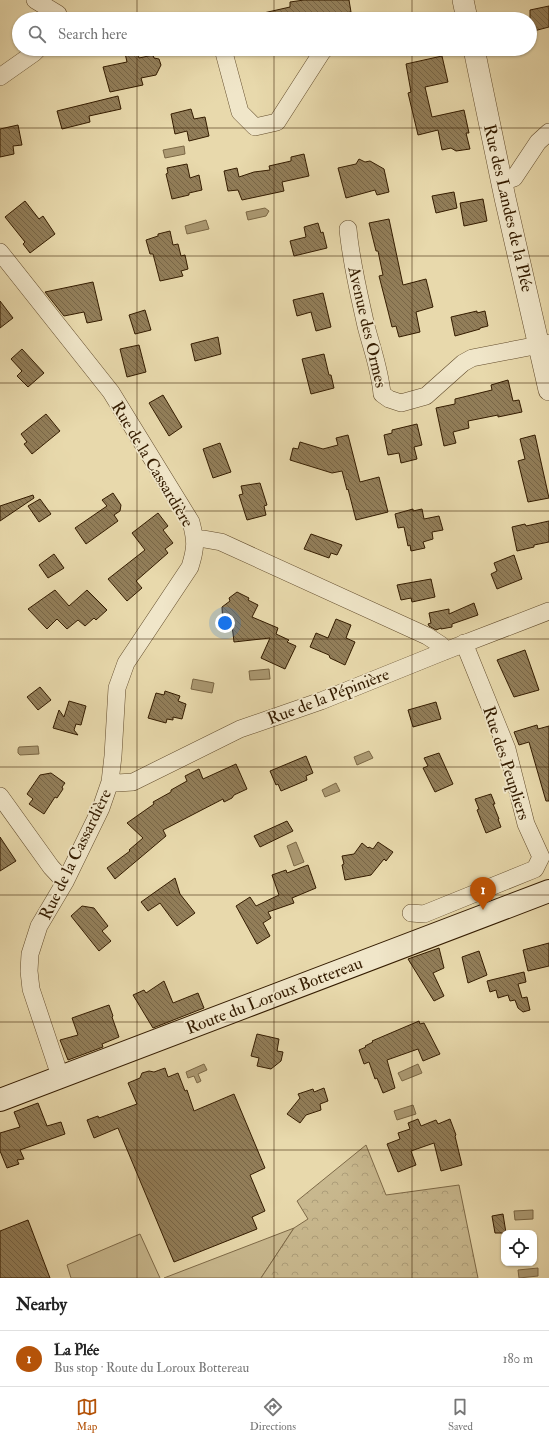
<!DOCTYPE html>
<meta charset="utf-8">
<style>
body{margin:0;font-family:"IM FELL Double Pica",serif;background:#f2f2f2;color:#222}
.controls{position:absolute;right:12px;bottom:12px;display:grid;overflow:hidden;border-radius:8px;box-shadow:0 1px 3px #0004}
.controls button{width:36px;height:36px;display:grid;place-items:center;padding:0;border:0;border-bottom:1px solid #e0e0e0;background:#fff;color:#222;font:20px sans-serif}
.you{position:absolute;left:225px;top:623px;width:14px;height:14px;margin:-10px;border:3px solid #fff;border-radius:50%;background:#1a73e8;box-shadow:0 0 0 6px #1a73e833}
.badge{display:grid;place-items:center;width:26px;height:26px;border-radius:50%;background:#b45309;color:#fff;font-size:13px;font-weight:700}
.pin{position:absolute;translate:-50% -33px;filter:drop-shadow(0 1px 2px #0008)}
.pin::after{content:'';position:absolute;top:21px;width:14px;height:12px;background:inherit;clip-path:polygon(0 0,100% 0,50% 100%)}
.list{margin:0;padding:0;list-style:none}
h2{display:flex;justify-content:space-between;align-items:center;height:52px;margin:0;padding:0 16px;font-size:17px}
h2 small{font-size:13px;font-weight:400;color:#767676}
.list li{display:grid;grid-template-columns:26px 1fr auto;gap:12px;align-items:center;box-sizing:border-box;height:56px;padding:0 16px;border-top:1px solid #e0e0e0}
.list b{display:block;font-size:15px;white-space:nowrap}
.list p{margin:0;font-size:13px;white-space:nowrap;color:#767676}
.list em{font-size:13px;font-style:normal;color:#767676}
.icon{flex:none;width:22px;height:22px;fill:none;stroke:currentColor;stroke-width:2;stroke-linecap:round;stroke-linejoin:round}
.map{position:relative;flex:none;width:549px;height:1278px;overflow:hidden}
.search{position:absolute;background:#fff;box-shadow:0 1px 3px #0004;left:12px;right:12px;top:12px;height:44px;display:flex;align-items:center;gap:10px;box-sizing:border-box;padding:0 14px;border-radius:22px;color:#767676;font-size:15px}
.sheet{height:108px;background:#fff}
nav{display:flex;justify-content:space-around;align-items:center;box-sizing:border-box;height:56px;border-top:1px solid #e0e0e0;background:#fff;font-size:11px;color:#767676}
nav a{display:grid;justify-items:center;gap:2px}
nav .on{color:#b45309}
.map>svg:first-child{display:block}
.grass{fill:#c9b98f;stroke:#7e6a48}
.forest{fill:url(#forest-crowns);stroke:#7e6a48}
.water{fill:#ab9972;stroke:#7b6744}
.building{fill:url(#building-back-hatch);stroke:#341c00}
.lines{fill:none;stroke-linecap:round;stroke-linejoin:round}
.minor-casing{stroke:#614b2b;stroke-width:18}
.tertiary-casing{stroke:#614b2b;stroke-width:22}
.secondary-casing{stroke:#341c00;stroke-width:24}
.minor{stroke:#f0e6c9;stroke-width:17}
.tertiary{stroke:#f0e6c9;stroke-width:21}
.secondary{stroke:#f0e6c9;stroke-width:22}
.grid{fill:none;stroke:#341c00;stroke-width:1;stroke-opacity:0.55}
.labels{text-anchor:middle;stroke-width:3.5;stroke-linejoin:round;paint-order:stroke}
.street-label{font-size:17px;fill:#341c00;stroke:#f0e6c9}
</style>
<div class="map">
<svg width="549" height="1278" viewBox="0 0 549 1278">
<defs>
<pattern id="forest-crowns" width="20" height="18" patternUnits="userSpaceOnUse"><rect width="20" height="18" fill="#c9b98f"/><path d="M2 6a3 3 0 1 1 6 0M12 15a3 3 0 1 1 6 0" fill="none" stroke="#ad9e7a"/></pattern>
<pattern id="building-back-hatch" width="6" height="6" patternUnits="userSpaceOnUse"><rect width="6" height="6" fill="#927e59"/><path d="M-1 5l2 2M0 0l6 6M5-1l2 2" fill="none" stroke="#786647"/></pattern>
</defs>
<rect width="100%" height="100%" fill="#e8d9ac"/>
<filter id="stains"><feTurbulence type="fractalNoise" baseFrequency=".005" numOctaves="4"/><feColorMatrix values="0 0 0 0 .2 0 0 0 0 .09 0 0 0 0 .02 0 0 0 .5 -.17"/></filter>
<radialGradient id="worn" r=".72"><stop offset=".6" stop-color="#630" stop-opacity="0"/><stop offset="1" stop-color="#630" stop-opacity=".3"/></radialGradient>
<path class="grass" d="M294,1228L261,1278H164Z
M140,1234L160,1278H71L67,1265Z"/>
<path class="forest" d="M366,1145L386,1195L459,1185L478,1278H261L294,1228L308,1219L297,1201Z"/>
<path class="water" d="M184,146L185,154L165,158L163,150Z
M265,208L269,211L266,216L248,220L246,212Z
M206,220L209,229L187,234L185,226Z
M269,669L270,679L250,680L249,671Z
M193,679L214,683L212,693L191,689Z
M38,746L39,754L20,755L18,753V749L19,747Z
M369,751L373,758L357,765L354,757Z
M336,783L340,791L325,797L322,790Z
M296,842L304,862L294,866L287,846Z
M204,1064L207,1070L198,1074L201,1081L197,1083L194,1076L188,1078L186,1072Z
M418,1064L422,1073L402,1081L398,1073Z
M413,1105L416,1114L397,1120L394,1111Z
M533,1210V1219L515,1220L514,1211Z
M538,1268V1276L519,1278L518,1270Z"/>
<path class="building" d="M304,0H349L351,12L332,15V19H260L259,14L290,7V2Z
M549,6V27L530,32V10Z
M124,49H137L139,58L153,55L154,58L159,59L161,65L156,75L141,78L143,85L110,92L103,67L127,62Z
M442,56L448,82L425,87L432,117L464,110L469,133H466L470,149L456,151L451,148L442,150L438,130L418,135L408,93L411,92L406,64Z
M118,96L121,109L89,116L90,122L62,129L57,111Z
M191,109L194,119L205,117L209,136L189,141L187,131L175,134L171,114Z
M18,125L22,145L13,146L14,154L0,157V129Z
M304,154L309,176L282,182L284,191L242,200L238,190L228,191L224,171L237,168L239,177L254,172L270,170L269,166L291,161V157Z
M359,159L365,162L370,161L384,169L389,192L377,195L375,190L346,198L338,168L356,164Z
M187,164L190,178L199,175L202,190L189,193V195L172,199L166,174L168,173L167,168Z
M454,192L457,208L436,213L432,196Z
M483,199L487,221L464,226L460,203Z
M25,201L39,219L43,216L55,234L30,253L23,244L25,242L5,217Z
M389,219L403,285L426,279L433,307L416,312L420,332L399,337L396,326L392,327L388,311L379,276L383,275L378,251H376L369,223Z
M318,223L321,233L323,232L327,248L294,256L290,241L306,237L304,227Z
M170,231L173,245L178,244L181,256L185,255L188,269L181,271L183,276L160,281L153,254H150L146,240L158,236V234Z
M93,282L102,320L87,323L84,312L64,316L45,292Z
M323,293L331,327L316,331L311,312L297,316L293,300Z
M0,301L13,318L0,328Z
M145,310L151,330L135,334L129,315Z
M477,311V313L485,311L488,326L480,328V329L455,336L451,317Z
M218,337L221,354L195,361L191,344Z
M139,345L146,372L127,377L120,349Z
M22,349L44,373L28,387L17,376L22,371L11,359Z
M324,354L329,375H331L334,388L311,394L302,359Z
M508,380L513,401L519,400L522,412L498,417V415L468,421L469,428L453,432L456,443L444,446L436,408L455,404V399L492,390L491,385Z
M163,395L182,427L169,436L149,403Z
M46,414L60,431L32,454L24,444L27,442L21,434Z
M417,424L422,445L414,447L417,459L401,463L399,453L388,455L384,435L392,433V430Z
M348,435L360,482L379,477L388,512L356,520L348,489L347,490L342,471L332,473L290,460L293,448L298,449L300,442L323,449L338,445L336,438Z
M535,435L549,498L528,502L518,461L525,459L520,439Z
M220,443L231,472L213,478L203,449Z
M260,483L267,505L264,506L266,515L247,520L239,495L243,494L241,486Z
M113,493L121,505L120,511L114,515L118,521L86,544L75,528L107,506L102,500Z
M33,495L34,498L0,521V506Z
M40,499L51,514L39,522L28,506Z
M413,509V511L422,509L424,519L439,516L443,530L432,532L433,539L423,542L425,548L411,551L410,545L408,546L404,527L398,528L395,514Z
M158,513L168,526L163,530L173,543L165,549L168,553L136,581L142,588L127,601L108,579L145,550L132,533Z
M549,521V542L534,545V547L517,551L512,527L525,524L526,526Z
M311,534L342,545L337,555L331,553L329,558L304,549Z
M54,554L64,568L48,578L39,565Z
M514,555L522,579L497,589L491,574L497,571L494,563Z
M431,579L435,597L412,602L411,598L401,600L397,585Z
M55,590L69,606L87,590L107,610L96,620L94,618L85,626L78,620L67,629L57,619L47,629L28,609Z
M237,592L249,598L248,600L258,605L252,617L278,628L276,634L289,640L287,642L296,646L285,669L261,658L270,638L234,642L232,625L223,626L222,607L230,601L229,598Z
M474,603L478,615L452,624V627L441,629V628L436,630L429,626L428,624L431,623L429,613L449,609V614Z
M336,619L351,625L346,638L355,642L345,665L330,658L329,655L310,647L316,633L328,638Z
M525,650L539,690L514,697L497,660Z
M40,687L51,700L38,710L27,697Z
M165,691L180,696L178,701L186,704L182,719L173,717V720L167,719L166,723L148,718L156,693L164,695Z
M69,701L86,706L81,725L76,724L74,730L78,735L53,728L59,710L64,717Z
M436,702L441,719L413,727L408,710Z
M537,725L538,729L549,726V801H546L529,742L519,745L514,732Z
M439,753L453,784L435,792L423,768L428,766L424,758Z
M306,756L313,773L306,776L307,780L281,791L278,784L276,785L270,771Z
M236,764L247,789L234,795L232,798L224,802L223,799L163,830L166,836L115,879L107,868L130,851L129,850L143,838L127,823L154,804L153,802L171,792V790L187,781L185,776L199,769L203,779Z
M51,773L65,783L62,787L63,789L57,798L55,797L44,814L29,804L33,799L27,794L40,775Z
M491,794L495,804H493L499,819H498L501,827L486,833L477,810L479,809L475,799Z
M287,821L293,831L260,847L254,836Z
M0,837L16,861L0,871Z
M378,842L393,852L386,861L384,859L371,875L345,880L342,865L344,864L342,856L354,854L362,843L368,848L369,847L373,849Z
M308,865L316,888L292,898L294,903L268,912L271,918L263,923L270,936L257,944L236,906L250,897L256,906L279,895L272,875L286,870L287,873Z
M175,878L180,894L195,913L177,926L160,903L148,911L141,902Z
M82,906L94,908L108,926L102,931L111,941L99,951L71,916Z
M549,943V966L528,971L523,950Z
M439,948L444,968L433,973L444,996L434,1001L408,959Z
M479,951L487,975L468,983L462,957Z
M524,972L526,982L518,984L522,998L527,997L530,1010L523,1012L518,1008L515,1000L510,1001L508,995L498,998L496,990L490,992L487,981Z
M164,981L173,1003L198,993L204,1008L153,1028L133,995L144,990L146,993Z
M109,1005L113,1016L112,1017L119,1037L102,1044L103,1047L68,1060L60,1040L78,1035L72,1018Z
M419,1021L420,1024L424,1023L440,1054L423,1061L418,1049L387,1060L395,1088L383,1093L377,1078L375,1079L369,1062L364,1064L359,1050L366,1047L365,1046L373,1042L372,1041Z
M257,1034L279,1039L277,1051L283,1052L281,1061L271,1069L257,1066L259,1058L251,1056Z
M165,1068L168,1077L178,1073L185,1091L187,1090L194,1111L234,1094L265,1168L250,1175L265,1211L252,1217L257,1229L174,1262L118,1128L94,1138L87,1120L98,1116L99,1118L137,1104L128,1083L140,1078L142,1073L149,1071L154,1072Z
M324,1088L328,1101L320,1104L321,1110L306,1115L300,1123L287,1114L300,1098L298,1094L313,1089L314,1092Z
M38,1103L47,1126L61,1122L65,1134L20,1150L24,1159L17,1160L19,1164L7,1168L0,1151V1133L20,1127L14,1112Z
M418,1119L421,1126L436,1120L438,1124L450,1119L456,1135L455,1136L462,1165L441,1171L434,1143L411,1151L416,1165L398,1172L387,1144L400,1139L398,1133L410,1129L408,1123Z
M503,1214L506,1233H495L492,1216Z
M28,1220L50,1278H0V1231Z"/>
<g class="lines">
<defs>
<path id="minor" d="M35,0L58,14
M223,49L240,112L255,127L277,122L322,52L325,49
M0,77L34,53L38,49
M502,182L514,178L538,142L549,132
M348,229C351,262 359,294 366,326C372,349 380,370 382,394L389,399L401,403L426,396L463,363L472,358L549,343
M0,252L111,392L191,522C196,541 196,548 190,567L126,663L117,688L113,756L110,782L101,808L65,882L39,926L30,954L29,971L31,989L60,1076
M195,539H204L221,542L427,636L441,645L445,651
M110,782L117,783L133,782L240,729L321,701L445,651L549,611
M0,796L51,867L65,882
M411,913L424,914L535,869L541,857L526,824L507,749L464,643"/>
<path id="tertiary" d="M463,0L467,19
M474,49L505,198L549,390"/>
<path id="secondary" d="M0,1100L549,891"/>
</defs>
<use href="#minor" class="minor-casing"/>
<use href="#tertiary" class="tertiary-casing"/>
<use href="#secondary" class="secondary-casing"/>
<use href="#minor" class="minor"/>
<use href="#tertiary" class="tertiary"/>
<use href="#secondary" class="secondary"/>
</g>
<path class="grid" d="M137,0V19M274,0V19M412,0V19M137,49V1278M274,49V1278M412,49V1278M0,128H549M0,256H549M0,383H549M0,511H549M0,639H549M0,767H549M0,895H549M0,1022H549M0,1150H549"/>
<g class="labels">
<g class="street-label">
<text transform="translate(509 208) rotate(77)" y="6">Rue des Landes de la Plée</text>
<text transform="translate(368 327) rotate(77)" y="6">Avenue des Ormes</text>
<text transform="translate(153 464) rotate(59)" y="6">Rue de la Cassardière</text>
<text transform="translate(328 696) rotate(-21)" y="6">Rue de la Pépinière</text>
<text transform="translate(507 763) rotate(72)" y="6">Rue des Peupliers</text>
<text transform="translate(75 854) rotate(-64)" y="6">Rue de la Cassardière</text>
<text transform="translate(274 995) rotate(-21)" y="6">Route du Loroux Bottereau</text>
</g>
</g>
<rect width="100%" height="100%" filter="url(#stains)"/>
<rect width="100%" height="100%" fill="url(#worn)"/>
</svg>
<div class="controls">
<button><svg class="icon" aria-label="locate" viewBox="0 0 24 24"><circle cx="12" cy="12" r="6"/><path d="M12 2v4M12 18v4M2 12h4M18 12h4"/></svg></button>
</div>
<div class="you"></div>
<div class="pin badge" style="left:483px;top:910px">1</div>
<div class="search"><svg class="icon" aria-label="search" viewBox="0 0 24 24"><circle cx="10" cy="10" r="6"/><path d="M15 15l6 6"/></svg>Search here</div>
</div>
<section class="sheet">
<h2>Nearby<small></small></h2>
<ul class="list">
<li><span class="badge">1</span><div><b>La Plée</b><p>Bus stop · Route du Loroux Bottereau</p></div><em>180 m</em></li>
</ul>
</section>
<nav>
<a class="on"><svg class="icon" aria-label="map" viewBox="0 0 24 24"><path d="M3 6l6-2 6 2 6-2v14l-6 2-6-2-6 2zM9 4v14M15 6v14"/></svg>Map</a>
<a><svg class="icon" aria-label="directions" viewBox="0 0 24 24"><path d="M12 3l9 9-9 9-9-9zM9 14v-3h6M13 9l2 2-2 2"/></svg>Directions</a>
<a><svg class="icon" aria-label="saved" viewBox="0 0 24 24"><path d="M7 4h10v16l-5-4-5 4z"/></svg>Saved</a>
</nav>
